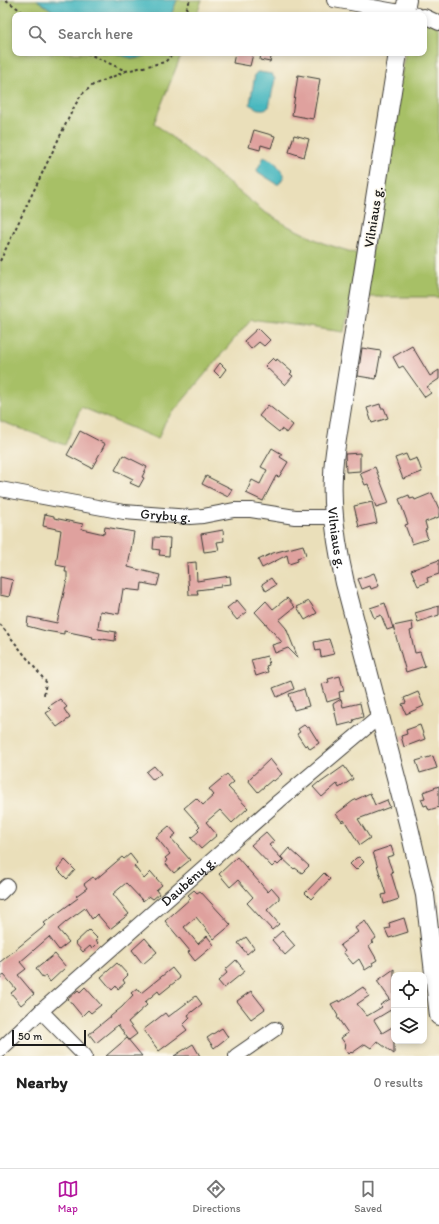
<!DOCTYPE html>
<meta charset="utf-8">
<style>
body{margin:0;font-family:Itim,sans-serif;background:#f2f2f2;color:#222}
.controls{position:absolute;right:12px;bottom:12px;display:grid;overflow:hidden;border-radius:8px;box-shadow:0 2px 6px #0003}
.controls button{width:36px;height:36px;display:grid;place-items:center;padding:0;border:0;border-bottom:1px solid #e0e0e0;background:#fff;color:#222;font:20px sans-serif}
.scale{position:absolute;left:12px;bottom:10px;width:74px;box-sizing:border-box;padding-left:4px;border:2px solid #1c1c1c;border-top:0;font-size:11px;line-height:14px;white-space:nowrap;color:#1c1c1c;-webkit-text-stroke:3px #fbf7ec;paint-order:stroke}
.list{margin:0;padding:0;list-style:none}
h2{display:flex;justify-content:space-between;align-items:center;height:52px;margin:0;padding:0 16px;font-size:17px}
h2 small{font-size:13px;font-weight:400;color:#767676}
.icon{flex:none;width:22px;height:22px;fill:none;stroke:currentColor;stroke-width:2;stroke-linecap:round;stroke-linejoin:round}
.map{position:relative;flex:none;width:439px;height:1056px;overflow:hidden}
.search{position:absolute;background:#fff;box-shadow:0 2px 6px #0003;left:12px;right:12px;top:12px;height:44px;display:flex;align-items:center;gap:10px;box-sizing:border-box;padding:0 14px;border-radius:8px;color:#767676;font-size:15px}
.sheet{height:112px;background:#fff}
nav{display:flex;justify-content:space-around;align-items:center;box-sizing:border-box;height:56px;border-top:1px solid #e0e0e0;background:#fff;font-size:11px;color:#767676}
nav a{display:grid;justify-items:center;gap:2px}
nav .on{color:#b5179e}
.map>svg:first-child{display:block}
.green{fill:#a7c066;stroke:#626e41}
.water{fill:#49b8bf;stroke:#326a6e}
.building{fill:#dfa19e}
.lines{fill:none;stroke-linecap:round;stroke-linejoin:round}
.minor-casing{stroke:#3b3934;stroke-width:16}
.major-casing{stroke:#3b3934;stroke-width:20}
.path{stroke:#3b3934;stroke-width:2;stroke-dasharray:3 3;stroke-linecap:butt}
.minor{stroke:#fff;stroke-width:14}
.major{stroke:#fff;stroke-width:18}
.labels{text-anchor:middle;stroke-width:3;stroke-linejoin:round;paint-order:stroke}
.street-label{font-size:14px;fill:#1c1c1c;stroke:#fbf7ec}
</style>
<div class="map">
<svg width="439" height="1056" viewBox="0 0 439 1056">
<rect width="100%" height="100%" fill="#fbf7ec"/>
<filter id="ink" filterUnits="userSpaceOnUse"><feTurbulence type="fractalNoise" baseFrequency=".025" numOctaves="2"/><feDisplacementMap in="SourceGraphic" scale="8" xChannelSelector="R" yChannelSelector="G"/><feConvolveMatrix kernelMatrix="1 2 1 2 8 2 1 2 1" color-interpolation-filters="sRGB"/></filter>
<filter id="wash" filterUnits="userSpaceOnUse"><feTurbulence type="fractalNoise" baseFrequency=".012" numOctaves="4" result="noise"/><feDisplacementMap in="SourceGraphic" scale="16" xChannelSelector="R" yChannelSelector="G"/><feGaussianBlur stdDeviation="0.9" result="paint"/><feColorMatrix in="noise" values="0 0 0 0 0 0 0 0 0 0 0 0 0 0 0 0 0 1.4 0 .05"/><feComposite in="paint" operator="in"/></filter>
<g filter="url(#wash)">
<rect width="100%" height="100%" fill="#eadfba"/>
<path class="green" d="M0,0H37L59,15H15V53H115L135,59L145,56L147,53H182L154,123L263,211L286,225L323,243L361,255L344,332L251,319L165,422L158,439L81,407L65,445L0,421Z
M177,0H202L196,15H171Z
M424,19L439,27V299L437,297H364L405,53H424Z"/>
<path class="water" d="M37,0H177L171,15H59Z
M115,53H147C139,63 125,56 115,53Z
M257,72H259L272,74L275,79L269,107C263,111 255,109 250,104L255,74Z
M264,157L274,161L284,174V176L279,184H277L258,172L257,170Z"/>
<g id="blocks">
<path class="building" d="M235,53L253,54L250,66L233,63Z
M261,53H272L270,62L260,60Z
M298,75L320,79L313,119L292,115Z
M254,130L275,136L271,148L261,145L260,150L249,147Z
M294,135L309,139L304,157L289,152Z
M258,328L270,340L264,346L259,342L251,349L244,341Z
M412,346L430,376L439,370V379L427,387L431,393L425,397L403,366L399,368L393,357Z
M362,348L381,351L376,379L358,376Z
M273,358L276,361L277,359L292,372L290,374L293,376L285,385L265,366Z
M220,363L226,369L220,377L214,371Z
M380,404L381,408H384L388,418L372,423L367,408Z
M268,405L293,425L287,433L281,429L279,432L259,416Z
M80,431L105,444L92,468L67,455Z
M272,448L282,454L280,457L288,462L279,477L276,476L263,501L246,493L252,480L260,484L267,470L261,467Z
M360,453V471L346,472L345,454Z
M406,454L409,461L417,458L422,472L403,479L395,458Z
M123,455L147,467L142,477L144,478L139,487L130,483L133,479L115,470Z
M375,467L389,503L376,507L368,484L365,485L360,473Z
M206,476L232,489L228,497L202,484Z
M432,493L439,509V517L425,522L427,529L425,530L428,539L412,544L405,525L408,524L399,499L409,495L410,499L414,498L415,500Z
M372,502L377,523L359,527L354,506Z
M45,514L54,516V518L83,524L82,529L104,534L105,527L134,532L128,567L160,575L157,586L142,583L141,591L123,589L119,614L100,611L98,629L116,632L115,641L102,639V640L92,638L93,637L64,631V634L46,631L27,626L28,617L57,623L67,579V572H65L66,567L56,565L61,530L43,526Z
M223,530L224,541L217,542L219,550L204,552L201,534Z
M154,537L170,538L169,556L159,555L160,550L153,549Z
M303,545L306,555L297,558L298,561L289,564L287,555L262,568L258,560L273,553Z
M439,560V574L427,578L428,582L418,586L411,570Z
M196,562L197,581L230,576L231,584L221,585V587L197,590L198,595H189L187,563Z
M374,573L379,586L371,589L370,586L362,589L358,579Z
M0,577L13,580L9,597L0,595Z
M271,578L276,585L266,591L262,584Z
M287,598L295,607L279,620L286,628L298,658L288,648L275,653L272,645L282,642L255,612L266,601L273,609Z
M237,600L247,612L237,620L227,608Z
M309,601L317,613L305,620L297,607Z
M385,603L393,628L387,630L381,615L374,618L370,608Z
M439,606V615L418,622L415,613Z
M412,622L413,630L410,631L415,653L420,652L425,666L406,672L393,626Z
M329,639L334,654L321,657L320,650L316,651L314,642Z
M267,656L269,665L266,666L268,672L256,676L251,660Z
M340,676L344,691L339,692L340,698L327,702L322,684L329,682L328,679Z
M291,681L294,689L277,697L273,688Z
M304,689L309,706L294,710L289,694Z
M418,692L424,706L406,714L402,704L406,703L404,698Z
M60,699L67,707L64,709L70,718L57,727L46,713L51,710L48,707Z
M341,699L343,707L360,703L363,717L353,720L354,722L338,726L333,704Z
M304,725L307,728L309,727L319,743L310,749L307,744L305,746L297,734L300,732L298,729Z
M420,725L425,739L404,747L401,736L407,734L406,730Z
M433,756L437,768L420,773L416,761Z
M270,759L282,774L274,781L272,780L258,792L248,780Z
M154,766L161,774L153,780L146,772Z
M344,766L353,779L339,788L337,784L322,797L313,787L319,782L320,783Z
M227,774L234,782L228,787L248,808L232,823L220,810L206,822L217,835L201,849L191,838L199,831L197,829L200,826L184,808L196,798L203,805L214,795L209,789Z
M439,786V807L429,810L427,805L424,806L421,799L425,798L423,792Z
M370,793L375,805L387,800L390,807L358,819L370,838L360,845L344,820L342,822L336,814L353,801Z
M169,826L176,834L171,838L190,860L174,873L165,863L167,860L165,858L170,854L156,837Z
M266,832L274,841L269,845L283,860L278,865L276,863L272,867L251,845Z
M391,846L394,855L387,857L393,873H391L399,899L384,904L382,895L386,894L373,852Z
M289,848L309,866L302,873L295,868L294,869L281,857Z
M130,854L137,863L134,866L144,879L151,872L162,885L156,890L159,894L153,899L149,896L143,901L126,883L113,894L129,914L110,929L97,914L92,919L85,908L66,922L58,929L69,942L59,950L49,937L20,962L26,969L18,975L34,994L21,1005L11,993L16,989L4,975L0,978V962L46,925L44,923L78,898L76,896L87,888L84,884L93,877L95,880L122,857L124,859Z
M237,857L268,892L272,888L279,896V899L267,910L279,924L272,930L247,903L253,897L238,880L230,887L219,874Z
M359,857L364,862L356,870L350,864L356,858Z
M65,860L75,870L67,879L57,869Z
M324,873L330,879L311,899L305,893Z
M194,890L197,893L200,891L231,925L214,939L196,917L184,927L198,944L207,936L214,945L195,961L188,952L190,951L165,921L191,898L188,895Z
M404,918L408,932L389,938L385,929L390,928L389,923Z
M365,921L376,938L371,942L373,943L369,946L377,960L372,963L373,965L365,970L359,959L353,964L343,952L345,951L340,945L358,932L355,928Z
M89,930L98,939L96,940L98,943L92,949L90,946L83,952L75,943Z
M282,931L295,946L285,955L272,940Z
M246,937L254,948L247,954L238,943Z
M145,938L157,952L143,964L132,950Z
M55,954L66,967L50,982L46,976L43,978L36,969Z
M236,960L245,971L224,988L218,981L227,973L225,970Z
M117,963L128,975L123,980L125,983L118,989L116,986L112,990L101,977Z
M172,968L180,978L160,994L158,991L145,1002L147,1005L128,1022L137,1034L129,1040L118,1025L96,1043L89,1034L122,1007L133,995L131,993L137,988L141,993Z
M394,969V1008L374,1020L382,1033L394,1026V1054L377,1041L371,1048L365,1044L352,1053L351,1052L349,1054L344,1047L346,1045L341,1038L348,1033L337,1017L338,1016L331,1004L339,1000L340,1002L363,987L369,996L357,1004L367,1016L382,1007L380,1005L390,999L377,981Z
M85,987L101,1005L91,1013L88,1010L82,1016L68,999L78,990L80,992Z
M251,991L265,1009L251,1019L237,1001Z
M196,996L202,1004L188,1015L190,1018L183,1025L187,1030L159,1051L143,1030L165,1013L168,1017Z
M222,1028L228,1037L214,1048L207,1038Z
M127,1038L142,1056H106Z
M193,1044L200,1056H174Z"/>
</g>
</g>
<g filter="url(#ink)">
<use href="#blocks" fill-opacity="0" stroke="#3b3934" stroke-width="1"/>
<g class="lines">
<defs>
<g id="minor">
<path d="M334,0L417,15"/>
<path d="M424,16L439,23"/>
<path id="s1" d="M0,489L124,512L190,517L203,516L234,510H251L295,517H334"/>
<path d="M0,893L7,886"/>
<path d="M41,1011L85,1056"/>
<path id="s2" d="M0,1050L41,1011L279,801L380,716"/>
<path d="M236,1056L275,1029"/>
</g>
<g id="major">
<path d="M404,15L407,0"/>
<path id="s3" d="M398,53L337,439C335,451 333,464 333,476C331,512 337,548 345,583L408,823L425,895L439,1016"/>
</g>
</defs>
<use href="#minor" class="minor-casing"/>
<use href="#major" class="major-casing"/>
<path class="path" d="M6,0L27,15
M184,15L190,0
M87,53L126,71L165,62L174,53
M0,261L73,109L81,95L93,85L126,71
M0,624L46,682L44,695"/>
<use href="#minor" class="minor"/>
<use href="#major" class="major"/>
</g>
</g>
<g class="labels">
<g class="street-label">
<text transform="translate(373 217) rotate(-81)" y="5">Vilniaus g.</text>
<text dy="5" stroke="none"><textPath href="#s1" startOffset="168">Grybų g.</textPath></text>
<text dy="5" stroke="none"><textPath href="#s3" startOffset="490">Vilniaus g.</textPath></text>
<text dy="5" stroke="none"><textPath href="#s2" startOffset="253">Daubėnų g.</textPath></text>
</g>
</g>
</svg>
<div class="controls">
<button><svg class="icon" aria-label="locate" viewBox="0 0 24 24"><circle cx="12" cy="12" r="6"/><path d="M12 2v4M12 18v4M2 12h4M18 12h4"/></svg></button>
<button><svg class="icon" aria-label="layers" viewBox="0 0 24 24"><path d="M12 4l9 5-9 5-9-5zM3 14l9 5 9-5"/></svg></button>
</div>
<div class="scale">50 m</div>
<div class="search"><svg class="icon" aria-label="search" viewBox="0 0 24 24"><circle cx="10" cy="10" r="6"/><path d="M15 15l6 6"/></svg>Search here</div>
</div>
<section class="sheet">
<h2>Nearby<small>0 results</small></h2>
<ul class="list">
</ul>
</section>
<nav>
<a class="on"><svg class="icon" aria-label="map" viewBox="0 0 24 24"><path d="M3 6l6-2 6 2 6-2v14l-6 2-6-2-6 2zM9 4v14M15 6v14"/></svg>Map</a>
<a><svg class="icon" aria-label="directions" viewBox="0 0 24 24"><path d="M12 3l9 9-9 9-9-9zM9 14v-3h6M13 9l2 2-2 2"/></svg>Directions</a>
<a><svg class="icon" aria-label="saved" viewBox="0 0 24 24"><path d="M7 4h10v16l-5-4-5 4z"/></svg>Saved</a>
</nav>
